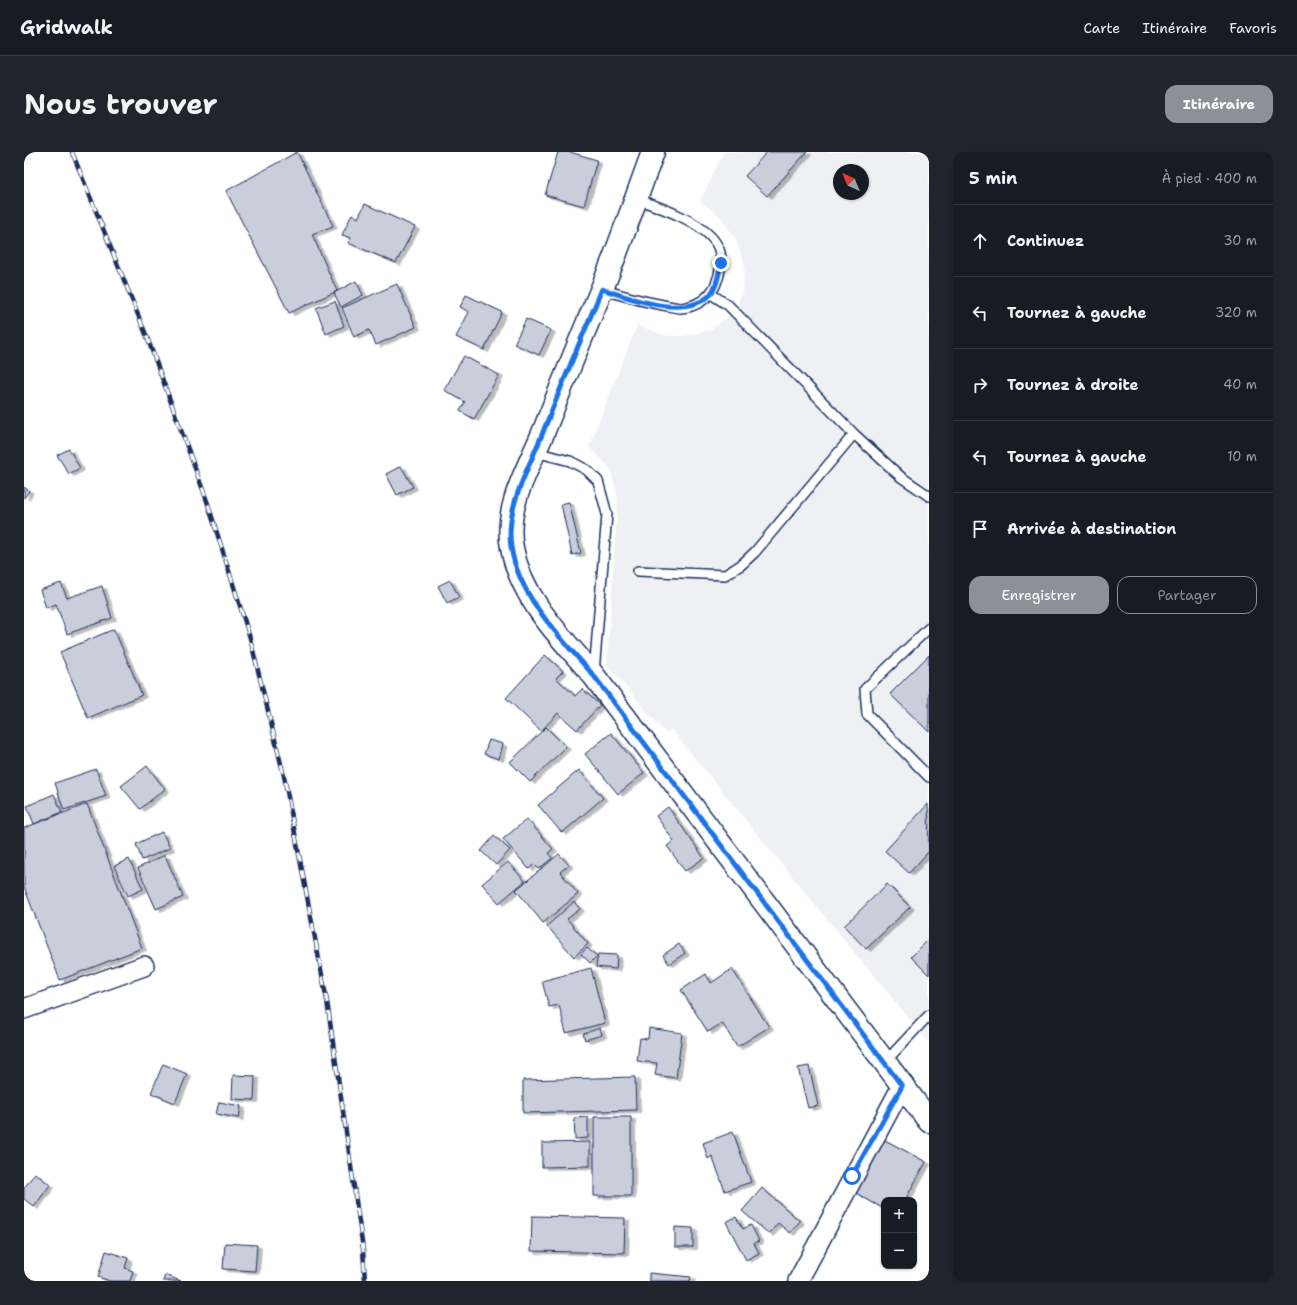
<!DOCTYPE html>
<html lang="fr">
<meta charset="utf-8">
<style>
body{margin:0;font-family:"Shantell Sans",sans-serif;background:#20242c;color:#f1f3f6}
.controls{position:absolute;right:12px;bottom:12px;display:grid;overflow:hidden;border-radius:8px;box-shadow:0 1px 3px #0004}
.controls button{width:36px;height:36px;display:grid;place-items:center;padding:0;border:0;border-bottom:1px solid #363941;background:#171b24;color:#f1f3f6;font:20px sans-serif}
.compass{position:absolute;left:809px;top:12px;width:36px;height:36px;border-radius:50%;background:#171b24;box-shadow:0 1px 3px #0004;rotate:316deg}
.stop{position:absolute;width:12px;height:12px;margin:-9px;border:3px solid #1a73e8;border-radius:50%;background:#fff}
.stop.end{background:#1a73e8;border-color:#fff;box-shadow:0 1px 4px #0008}
.list{margin:0;padding:0;list-style:none}
h2{display:flex;justify-content:space-between;align-items:center;height:52px;margin:0;padding:0 16px;font-size:17px}
h2 small{font-size:13px;font-weight:400;color:#9ea1a6}
.list li{display:grid;grid-template-columns:26px 1fr auto;gap:12px;align-items:center;box-sizing:border-box;height:72px;padding:0 16px;border-top:1px solid #363941}
.list b{display:block;font-size:15px;white-space:nowrap}
.list em{font-size:13px;font-style:normal;color:#9ea1a6}
.actions{display:flex;gap:8px;padding:12px 16px}
.actions a{flex:1;padding:9px 0;border:1px solid #8c9099;border-radius:12px;text-align:center;font-size:14px;color:#8c9099}
.actions .main{background:#8c9099;color:#fff}
.icon{flex:none;width:22px;height:22px;fill:none;stroke:currentColor;stroke-width:2;stroke-linecap:round;stroke-linejoin:round}
.map{position:relative;flex:none;width:905px;height:1129px;overflow:hidden;border-radius:12px}
header{display:flex;align-items:center;gap:24px;box-sizing:border-box;height:56px;padding:0 20px;background:#171b24;border-bottom:1px solid #363941}
header strong{font-size:19px}
nav{display:flex;gap:22px;margin-inline-start:auto;font-size:14px}
.intro{display:flex;align-items:center;justify-content:space-between;box-sizing:border-box;height:96px;padding:0 24px}
h1{margin:0;font-size:28px}
.button{padding:10px 18px;border-radius:12px;background:#8c9099;color:#fff;font-size:14px;font-weight:700}
main{display:flex;gap:24px;padding:0 24px}
aside{flex:1;background:#171b24;border-radius:12px;box-shadow:0 1px 3px #0004}
.map>svg:first-child{display:block}
.built{fill:#eff0f4;fill-rule:evenodd}
.building{fill:#caceda;stroke:#1b2f5e;filter:url(#shadow)}
.lines{fill:none;stroke-linecap:round;stroke-linejoin:round}
.service-casing{stroke:#1b2f5e;stroke-width:12}
.minor-casing{stroke:#1b2f5e;stroke-width:22}
.tertiary-casing{stroke:#1b2f5e;stroke-width:25}
.service{stroke:#fff;stroke-width:9}
.minor{stroke:#fff;stroke-width:19}
.tertiary{stroke:#fff;stroke-width:22}
.rail-casing{stroke:#1b2f5e;stroke-width:4.5}
.rail{stroke:#fff;stroke-width:3;stroke-dasharray:9;stroke-linecap:butt}
.route{stroke:#1a73e8;stroke-width:5}
</style>
<header>
<strong>Gridwalk</strong>
<nav><a>Carte</a><a>Itinéraire</a><a>Favoris</a></nav>
</header>
<div class="intro"><h1>Nous trouver</h1><a class="button">Itinéraire</a></div>
<main>
<div class="map">
<svg width="905" height="1129" viewBox="0 0 905 1129">
<defs>
<filter id="shadow"><feDropShadow dx="4.5" dy="2.5" stdDeviation="0" flood-color="#0004"/></filter>
</defs>
<rect width="100%" height="100%" fill="#fff"/>
<filter id="ink" filterUnits="userSpaceOnUse"><feTurbulence type="fractalNoise" baseFrequency=".025" numOctaves="2"/><feDisplacementMap in="SourceGraphic" scale="8" xChannelSelector="R" yChannelSelector="G"/><feConvolveMatrix kernelMatrix="1 2 1 2 8 2 1 2 1" color-interpolation-filters="sRGB"/></filter>
<g filter="url(#ink)">
<path class="built" d="M700,0H905V891L647,577L642,582L583,512L594,346L586,316L565,295L613,173L642,184H660L687,178L701,167L714,152L719,138L721,113L711,86L696,64L676,49ZM815,18H839V42H815Z"/>
<path class="building" d="M273,0L309,74L288,82L313,139L265,161L202,39Z
M534,0H546L573,8L560,54L521,43Z
M743,0H783L743,44L721,24Z
M341,52L391,75L372,111L324,91L327,86L318,83L328,62L334,66Z
M332,129L339,143L317,155L310,141Z
M373,132L392,175L352,193L345,178L330,185L318,156Z
M442,143L478,160L460,198L432,185L445,160L436,155Z
M311,149L320,174L302,182L292,156Z
M502,167L527,178L515,203L490,192Z
M440,204L475,223L450,267L436,259L441,250L420,238Z
M45,297L56,316L45,322L33,303Z
M377,314L389,335L373,343L362,322Z
M0,335L5,339L0,346Z
M545,350L557,401L548,403L537,352Z
M426,428L435,445L423,451L414,434Z
M37,431L43,446L78,434L88,466L43,482L32,452L22,456L16,438Z
M90,477L118,543L64,566L36,500Z
M521,503L539,519L532,526L551,544L558,537L576,553L553,578L534,561L517,579L482,546Z
M905,503V580L866,542Z
M522,575L542,595L506,630L486,610Z
M587,581L620,621L594,642L561,602Z
M465,588L479,592L475,607L460,602Z
M123,614L141,637L116,657L97,634Z
M72,617L82,644L40,658L31,631Z
M555,618L579,646L538,681L514,653Z
M30,642L38,660L10,672L3,654Z
M63,652L118,796L36,828L0,735V676Z
M904,652L905,699L885,721L861,699Z
M644,655L680,706L661,719L643,694L650,689L632,664Z
M503,667L529,697L524,701L528,706L515,717L510,712L505,717L479,687Z
M138,680L146,696L118,708L112,692Z
M470,684L486,698L472,713L457,699Z
M535,702L545,713L536,720L554,742L519,771L492,738Z
M141,703L159,745L132,757L114,716Z
M105,707L119,737L104,744L90,714Z
M484,710L501,729L475,751L458,732Z
M863,732L886,755L842,797L820,774Z
M550,750L556,757L543,767L564,792L550,805L523,774Z
M905,787V823L887,805Z
M655,792L661,801L645,812L639,803Z
M563,796L573,804L566,811L557,802Z
M574,802L593,803L592,817L572,815Z
M567,816L581,871L542,881L535,853L525,855L518,829Z
M708,817L745,875L713,895L698,871L684,880L657,838L682,822L687,831Z
M576,876L578,883L561,888L559,882Z
M625,876L658,881L652,926L631,923L633,911L613,909L616,886L624,887Z
M139,912L163,922L151,951L127,941Z
M785,914L794,954L784,956L774,916Z
M209,923L231,924L230,948L208,947Z
M611,925L612,958L499,961V928Z
M195,950L217,954L215,966L192,962Z
M564,965V986L551,987L550,966Z
M570,965H607V1044H570Z
M709,980L727,1030L701,1039L688,1004L684,1007L679,991Z
M859,987L902,1010L881,1048H860V1057L830,1040Z
M566,990V1014L518,1015V991Z
M11,1021L26,1033L10,1055L0,1047V1036Z
M738,1036L776,1069L766,1081L754,1071L745,1082L718,1059Z
M508,1064L601,1066L600,1101L507,1099Z
M712,1065L719,1077L727,1073L735,1089L730,1091L735,1101L722,1108L702,1070Z
M651,1075L669,1076V1095H651Z
M201,1091L233,1093L231,1119L199,1117Z
M82,1099L104,1106L101,1116L109,1119L106,1129H86L74,1125Z
M625,1121L667,1125L666,1129H625Z
M141,1123L157,1129H139Z"/>
<g class="lines">
<defs>
<path id="service" d="M578,137C598,144 618,149 639,153C645,154 652,156 657,156C672,155 685,146 691,134C696,123 700,107 694,95C683,71 636,55 612,47
M687,142L704,153L830,282L877,325L905,344
M511,300L546,309L563,318L574,329L583,362L570,521
M614,419L701,423L717,413L731,400L830,282
M905,476L841,537L843,562L905,625
M861,910L905,863"/>
<path id="minor" d="M0,857L120,814
M774,1129L878,934"/>
<path id="tertiary" d="M629,0C612,46 596,93 577,139C557,186 538,233 519,281C504,317 480,355 488,396C497,447 538,486 570,524L905,969"/>
</defs>
<use href="#service" class="service-casing"/>
<use href="#minor" class="minor-casing"/>
<use href="#tertiary" class="tertiary-casing"/>
<use href="#service" class="service"/>
<use href="#minor" class="minor"/>
<use href="#tertiary" class="tertiary"/>
<defs>
<path id="rail" d="M48,0L123,185L183,349L226,486L260,624L303,849L339,1097L341,1129"/>
</defs>
<use href="#rail" class="rail-casing"/>
<use href="#rail" class="rail"/>
</g>
</g>
<g class="lines" filter="url(#ink)">
<path class="route" d="M697,111C695,121 693,135 686,143C661,167 607,147 578,137C558,185 538,232 519,280C505,317 481,354 487,395C495,446 538,487 570,524L878,934L828,1024"/>
</g>
</svg>
<div class="controls">
<button>+</button>
<button>−</button>
</div>
<svg class="compass" viewBox="-18 -18 36 36"><path d="M0-13l5 13h-10z" fill="#e53935"/><path d="M0 13l5-13h-10z" fill="#9ea1a6"/></svg>
<div class="stop" style="left:828px;top:1024px"></div>
<div class="stop end" style="left:697px;top:111px"></div>
</div>
<aside>
<h2>5 min<small>À pied · 400 m</small></h2>
<ul class="list">
<li><svg class="icon" aria-label="ahead" viewBox="0 0 24 24"><path d="M12 20V5M6 11l6-6 6 6"/></svg><div><b>Continuez</b></div><em>30 m</em></li>
<li><svg class="icon" aria-label="left" viewBox="0 0 24 24"><path d="M17 20v-9H6M10 6l-5 5 5 5"/></svg><div><b>Tournez à gauche</b></div><em>320 m</em></li>
<li><svg class="icon" aria-label="right" viewBox="0 0 24 24"><path d="M7 20v-9h11M14 6l5 5-5 5"/></svg><div><b>Tournez à droite</b></div><em>40 m</em></li>
<li><svg class="icon" aria-label="left" viewBox="0 0 24 24"><path d="M17 20v-9H6M10 6l-5 5 5 5"/></svg><div><b>Tournez à gauche</b></div><em>10 m</em></li>
<li><svg class="icon" aria-label="arrive" viewBox="0 0 24 24"><path d="M6 21V4h12l-3 4 3 4H6"/></svg><div><b>Arrivée à destination</b></div></li>
</ul>
<div class="actions"><a class="main">Enregistrer</a><a>Partager</a></div>
</aside>
</main>
